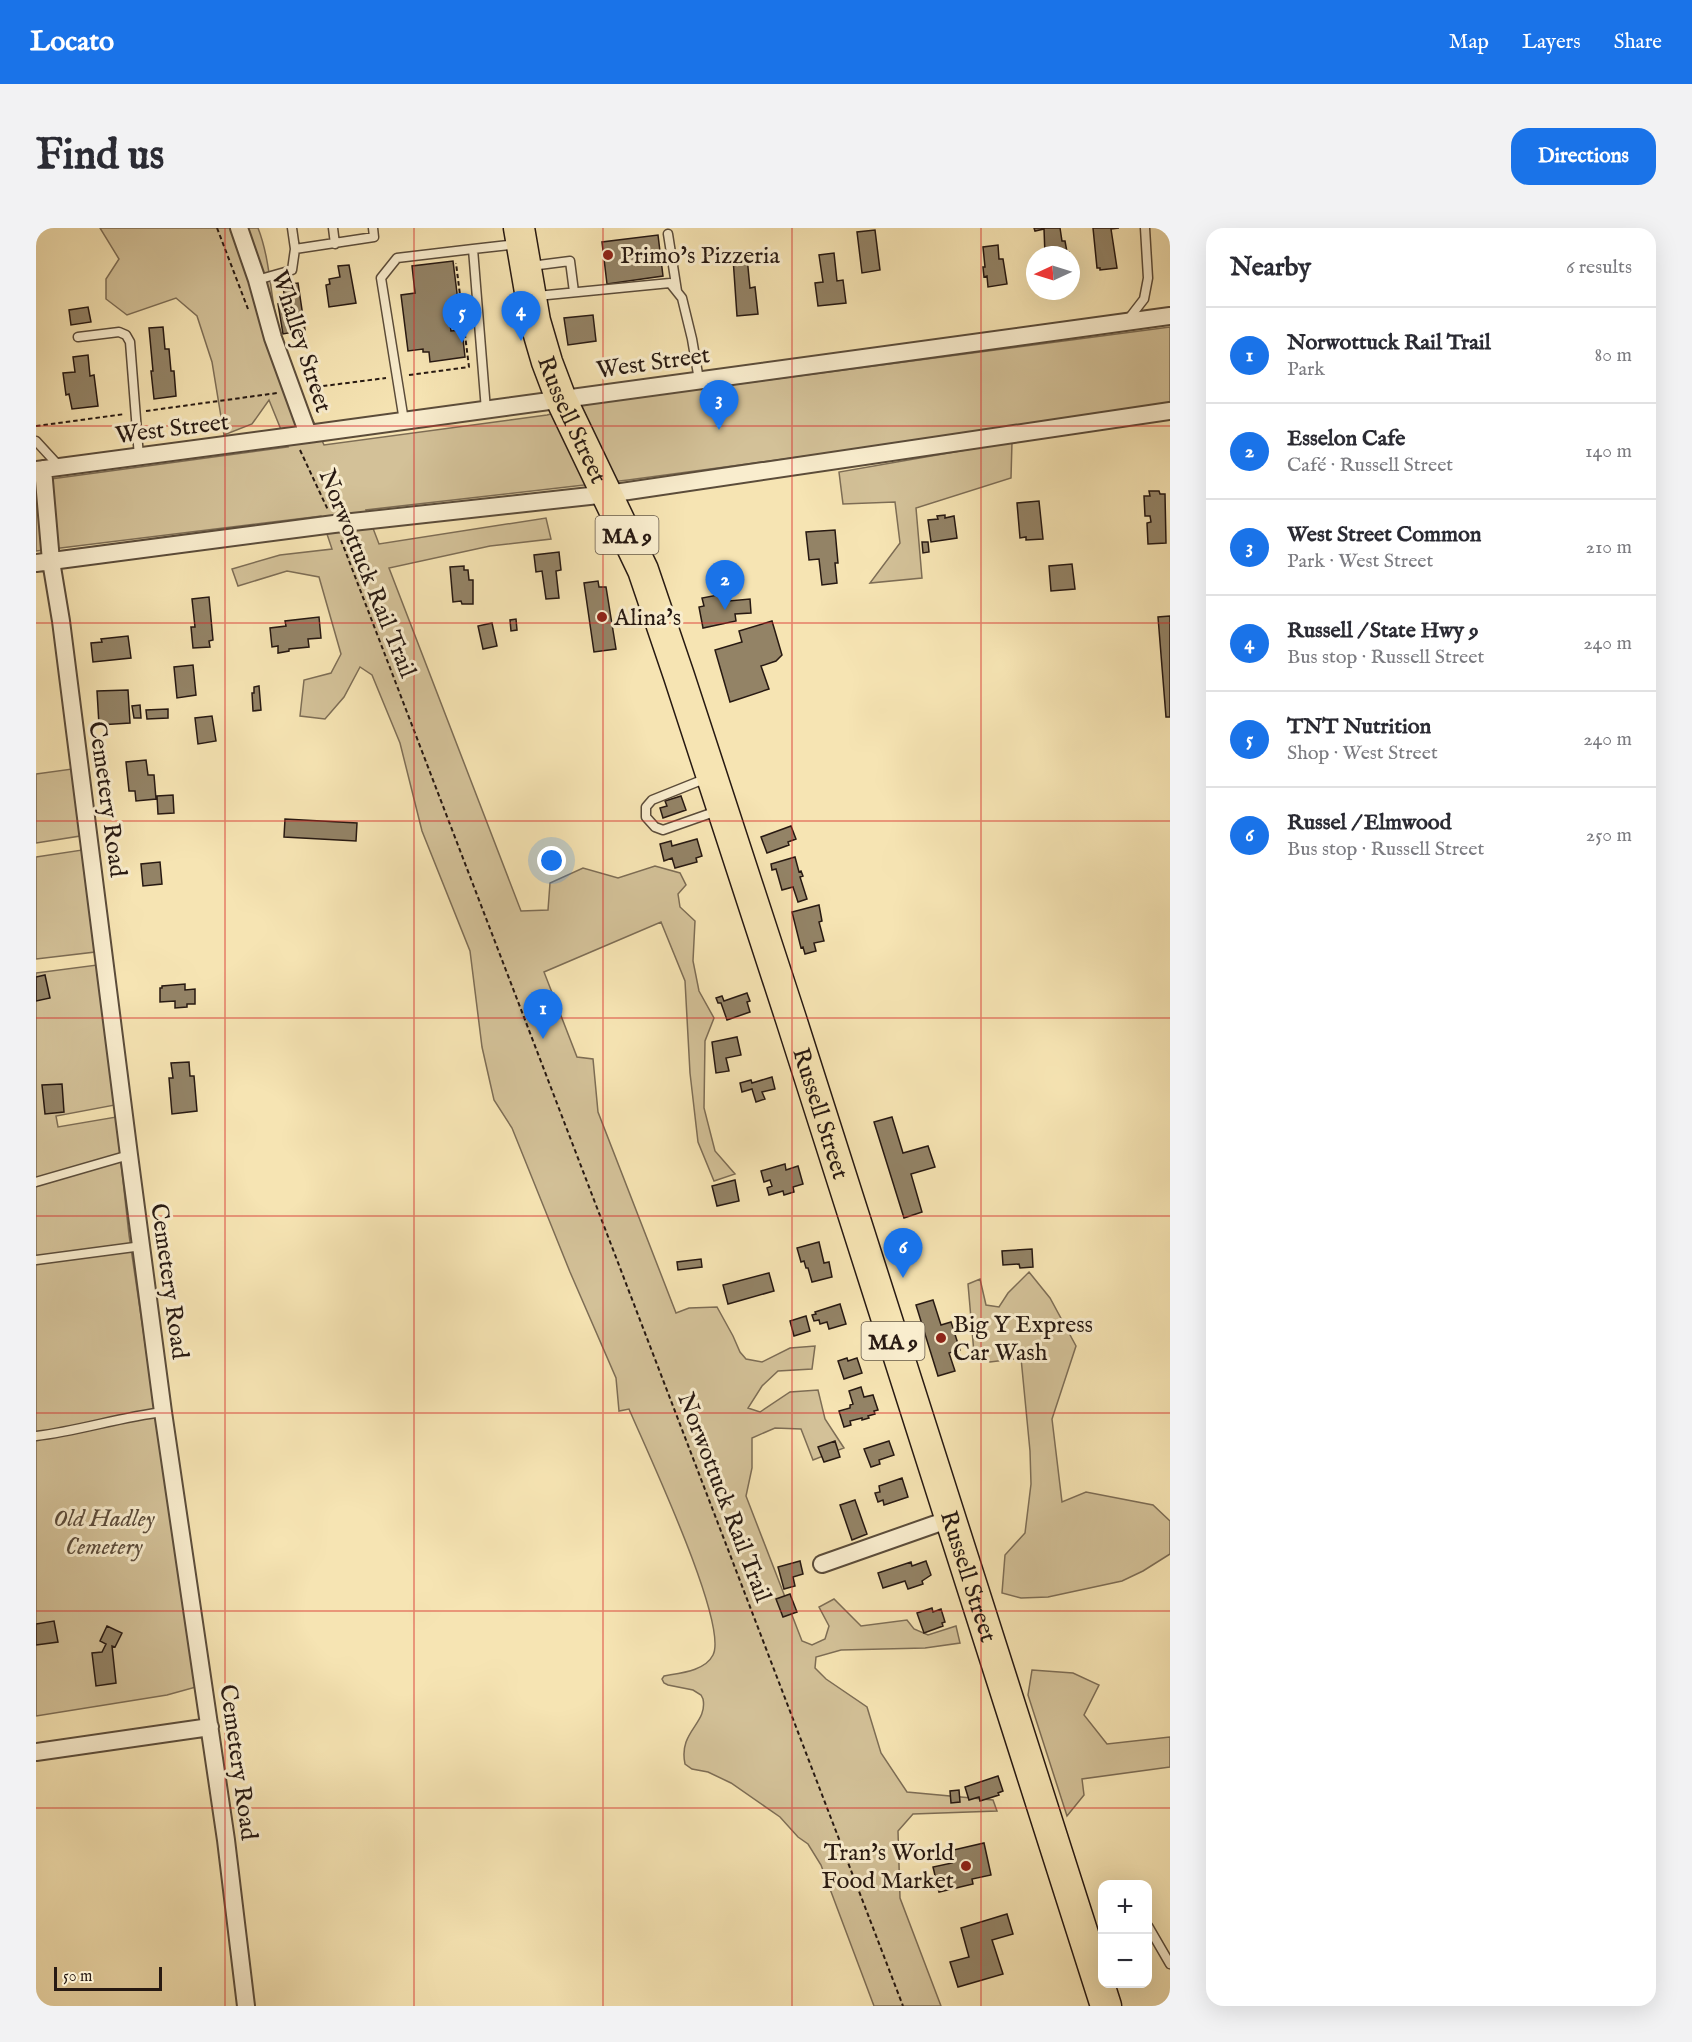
<!DOCTYPE html>
<meta charset="utf-8">
<style>
body{margin:0;font-family:"IM FELL English",serif;background:#f2f2f3;color:#2b2b33}
.controls{position:absolute;right:18px;bottom:18px;display:grid;overflow:hidden;border-radius:12px;box-shadow:0 6px 24px #0002}
.controls button{width:54px;height:54px;display:grid;place-items:center;padding:0;border:0;border-bottom:2px solid #e1e1e2;background:#fff;color:#2b2b33;font:30px sans-serif}
.compass{position:absolute;left:990px;top:18px;width:54px;height:54px;border-radius:50%;background:#fff;box-shadow:0 6px 24px #0002;rotate:266deg}
.scale{position:absolute;left:18px;bottom:15px;width:108px;box-sizing:border-box;padding-left:6px;border:3px solid #271912;border-top:0;font-size:16px;line-height:21px;white-space:nowrap;color:#271912;-webkit-text-stroke:4px #f9edce;paint-order:stroke}
.you{position:absolute;left:516px;top:633px;width:21px;height:21px;margin:-15px;border:4px solid #fff;border-radius:50%;background:#1a73e8;box-shadow:0 0 0 9px #1a73e833}
.badge{display:grid;place-items:center;width:39px;height:39px;border-radius:50%;background:#1a73e8;color:#fff;font-size:20px;font-weight:700}
.pin{position:absolute;translate:-50% -50px;filter:drop-shadow(0 2px 3px #0008)}
.pin::after{content:'';position:absolute;top:32px;width:21px;height:18px;background:inherit;clip-path:polygon(0 0,100% 0,50% 100%)}
.list{margin:0;padding:0;list-style:none}
h2{display:flex;justify-content:space-between;align-items:center;height:78px;margin:0;padding:0 24px;font-size:26px}
h2 small{font-size:20px;font-weight:400;color:#7c7c81}
.list li{display:grid;grid-template-columns:39px 1fr auto;gap:18px;align-items:center;box-sizing:border-box;height:96px;padding:0 24px;border-top:2px solid #e1e1e2}
.list b{display:block;font-size:22px;white-space:nowrap}
.list p{margin:0;font-size:20px;white-space:nowrap;color:#7c7c81}
.list em{font-size:20px;font-style:normal;color:#7c7c81}
.map{position:relative;flex:none;width:1134px;height:1778px;overflow:hidden;border-radius:18px}
header{display:flex;align-items:center;gap:36px;box-sizing:border-box;height:84px;padding:0 30px;background:#1a73e8;color:#fff}
header strong{font-size:28px}
nav{display:flex;gap:33px;margin-inline-start:auto;font-size:21px}
.intro{display:flex;align-items:center;justify-content:space-between;box-sizing:border-box;height:144px;padding:0 36px}
h1{margin:0;font-size:42px}
.button{padding:15px 27px;border-radius:18px;background:#1a73e8;color:#fff;font-size:21px;font-weight:700}
main{display:flex;gap:36px;padding:0 36px}
aside{flex:1;background:#fff;border-radius:18px;box-shadow:0 6px 24px #0002}
.map>svg:first-child{display:block}
.green{fill:#d3c198;stroke:#7d6d55;stroke-width:1.5}
.building{fill:#938366;stroke:#271912;stroke-width:1.5}
.lines{fill:none;stroke-linecap:round;stroke-linejoin:round}
.lane-casing{stroke:#5b4c3a;stroke-width:11}
.street-casing{stroke:#5b4c3a;stroke-width:20}
.highway-casing{stroke:#271912;stroke-width:33}
.path{stroke:#271912;stroke-width:2;stroke-dasharray:4.5 3;stroke-linecap:butt}
.lane{stroke:#f9edce;stroke-width:8}
.street{stroke:#f9edce;stroke-width:16}
.highway{stroke:#f6e4b3;stroke-width:30}
.grid{fill:none;stroke:#d62828;stroke-width:1.5;stroke-opacity:0.55}
.poi-dot{fill:#8f2418;stroke:#f9edce;stroke-width:2}
.labels{text-anchor:middle;stroke-width:6;stroke-linejoin:round;paint-order:stroke}
.shield{fill:#f9edce;stroke:#66594a;stroke-width:1.5}
.shield-label{font-size:22px;font-weight:bold;fill:#271912}
.poi-label{font-size:24px;fill:#271912;stroke:#f9edce;text-anchor:start}
.street-label{font-size:24px;fill:#271912;stroke:#f9edce}
.park-label{font-size:24px;font-style:italic;fill:#5b4b3a;stroke:#f9edce}
</style>
<header>
<strong>Locato</strong>
<nav><a>Map</a><a>Layers</a><a>Share</a></nav>
</header>
<div class="intro"><h1>Find us</h1><a class="button">Directions</a></div>
<main>
<div class="map">
<svg width="1134" height="1778" viewBox="0 0 1134 1778">
<rect width="100%" height="100%" fill="#f6e4b3"/>
<filter id="stains"><feTurbulence type="fractalNoise" baseFrequency=".00333" numOctaves="4"/><feColorMatrix values="0 0 0 0 .2 0 0 0 0 .09 0 0 0 0 .02 0 0 0 .5 -.17"/></filter>
<radialGradient id="worn" r=".72"><stop offset=".6" stop-color="#630" stop-opacity="0"/><stop offset="1" stop-color="#630" stop-opacity=".3"/></radialGradient>
<path class="green" d="M64,0H222C235,33 234,70 243,105C253,143 272,180 288,217L511,187L557,175L1134,99V179L592,252L330,282L343,316L510,290L515,311L454,318L353,340L485,683L512,682L514,655L547,640L582,650L619,638L644,645L650,657L642,666L644,679L659,693L657,733L663,763L678,790L669,813L668,880L679,923L699,946L678,953L662,914L654,845L649,753L625,694L508,744L541,829L557,831L562,884L640,1085L653,1080L681,1079L697,1108L704,1124L710,1131L726,1134L754,1120L779,1118L776,1141L742,1143L726,1158L712,1180L724,1184L754,1164L782,1162L789,1191L808,1220L777,1232L765,1201L739,1200L716,1210V1240L710,1268L766,1413L776,1417L789,1411L793,1398L783,1379L798,1371L825,1398L871,1392L878,1401L892,1407L920,1398L924,1415L889,1420L805,1422L780,1429L779,1440L790,1451L831,1479L845,1525L871,1564L957,1572L961,1583L877,1586L862,1603L864,1670L905,1778H838L785,1637L772,1616L762,1609L744,1589L695,1555L672,1544L656,1541L649,1536C642,1503 672,1496 667,1471L665,1467L657,1462L632,1457L628,1455L626,1451L628,1448C644,1445 669,1443 677,1427C693,1396 609,1219 593,1181L583,1183L580,1150L534,1044L476,900L458,872L446,819L434,723L386,603L364,515L336,447L324,439L308,469L289,491L264,488L268,452L295,445L305,426L283,349L251,343L202,358L196,341L244,327L296,321L285,288L0,323V253L252,219L233,172L216,196L188,207L176,134L161,88L140,70L91,87L70,71V51L83,31Z
M976,214L975,250L880,280L886,350L834,355L864,315L859,274L807,276L803,244Z
M36,541L44,608L0,615V546Z
M46,622L59,724L0,731V629Z
M61,737L79,877L20,888L22,899L80,889L93,1007L160,1459L131,1467L0,1488V745Z
M993,1044L1014,1070L1040,1118L1016,1191L1026,1274L1050,1264L1117,1277L1134,1293V1326L1107,1343L1086,1353L1012,1369L985,1370L966,1365L969,1327L989,1305L995,1256L994,1223L985,1130L954,1134L938,1125L932,1056L944,1051L950,1077L963,1079L972,1065Z
M996,1442L1037,1445L1063,1457L1048,1487L1071,1516L1134,1509V1539L1046,1551L1048,1567L1031,1588L992,1467Z"/>
<path class="building" d="M998,0H1024L1026,13H1029L1031,24H1033L1034,27H1009L1008,1L999,3Z
M1057,0H1083L1075,1L1081,40L1064,42V40H1061Z
M839,2L844,42L826,45L821,4Z
M622,7L627,48L571,56L566,14Z
M962,17L963,31H967L971,56L952,59L951,48L948,49L947,39H949L947,19Z
M798,25L801,53L807,52L810,75L782,78L779,55L787,54L783,27Z
M711,29L714,60L719,59L722,86L701,88L697,30Z
M417,33L422,73L411,74L415,103L426,102L429,129L394,134L393,124H387V121L372,123L365,67L379,65L376,38Z
M313,37L320,75L293,79L290,57L294,56L293,51L304,49L302,38Z
M262,55L269,102L247,106L242,76L249,75L247,57Z
M52,79L55,94L35,97L33,82Z
M557,87L560,113L532,117L528,90Z
M127,99L129,121H133L135,143H138L140,168L118,171L115,143H117L113,100Z
M52,127L54,148L58,147L62,178L36,181L33,166L30,167L27,145L39,144L37,129Z
M1113,263H1123L1124,266H1129L1130,315L1112,316L1111,295L1115,294L1114,288H1109L1108,268H1114Z
M1003,273L1007,311L990,312V309L984,310L981,275Z
M909,287V290L918,288L921,310L895,314L892,292L902,291L901,288Z
M799,302L802,335H799L801,355L786,357L783,331L773,332L770,304Z
M886,314H892L893,324L887,325Z
M523,324L525,342L520,343L523,370L510,371L506,343L500,344L498,327Z
M1036,336L1039,361L1015,363L1013,338Z
M428,338V342H432L433,352H437V376H426L425,373L417,374L414,339Z
M562,353L563,359H570L580,421L558,424L548,355Z
M687,366L688,369L693,368V373L714,371L715,385L699,386L700,393L667,400L663,379L668,378L666,370Z
M173,369L177,412L173,413L174,419L157,420L155,399H159L156,371Z
M1134,388V489H1130L1122,389Z
M283,389L285,410L272,411L273,419L253,421V423L242,425V418L236,419L234,400L250,398L249,393Z
M480,391L481,402L475,403L474,392Z
M736,393L746,427L740,433L725,438L733,461L694,474L679,422L706,414L703,403Z
M456,395L461,418L447,421L442,398Z
M92,408L95,430L57,434L55,415L66,414L65,411Z
M157,437L160,467L141,470L138,439Z
M223,458L225,482L217,483L216,465H218V459Z
M92,462L94,495L63,497L61,463Z
M104,477L105,490H98L96,478Z
M132,481V490L111,491L110,482Z
M176,488L180,513L162,516L159,490Z
M110,532L112,547H118L120,571L100,573L99,563H93L90,534Z
M137,567L138,585L122,586L121,568Z
M645,568L650,582L627,590L624,580L631,578L629,573Z
M249,591L321,595L320,613L248,609Z
M755,598L760,611L752,614L753,617L731,625L725,609Z
M661,611L666,628L660,630L661,634L639,640L636,630L628,633L624,616L635,613L636,618Z
M759,629L763,644L765,643L767,648L764,649L771,671L762,674L757,659L746,662L740,641L736,642L735,636Z
M124,634L126,656L107,658L105,636Z
M783,677L786,693L783,694L788,713L778,715L780,723L769,726L767,719L765,720L756,684Z
M9,747L14,770L0,773V749Z
M149,756V762L159,761V776H151V779L139,780V773L124,774V760H126V758Z
M711,765L714,773L711,774L714,784L691,792L685,775H682L680,770L686,768L688,773Z
M701,809L705,827L690,830L693,843L680,845L676,814Z
M153,834L154,848H158L161,883L136,886L133,850H137L135,835Z
M736,849L739,861L726,864L729,871L720,874L716,861L706,864L704,855L715,852L716,855Z
M26,856L28,884L9,886L6,857Z
M856,889L867,925L892,918L899,939L875,946L886,984L868,990L838,894Z
M749,936L750,942L762,938L767,956L757,959L758,964L748,967L747,963L733,967L731,960L736,958L734,952L728,954L725,943Z
M699,952L703,973L681,978L676,958Z
M783,1014L788,1035L793,1034L796,1049L776,1054L772,1040H770L768,1033L765,1034L761,1020Z
M996,1021L997,1039L984,1040L983,1036L967,1037L966,1023Z
M665,1031L666,1039L642,1042L641,1034Z
M733,1045L738,1063L692,1076L687,1057Z
M897,1072L905,1097L915,1094L924,1122L913,1125L919,1143L902,1148L880,1077Z
M804,1076L810,1096L793,1101L791,1094L784,1096L783,1092L778,1093L776,1087L780,1086L779,1084Z
M770,1088L774,1103L758,1108L754,1093Z
M811,1130L812,1133L821,1130L826,1145L808,1151L802,1133Z
M825,1159L828,1169L837,1167L842,1182L838,1183L839,1186L832,1188L833,1190L826,1192V1190L814,1193L815,1197L808,1199L803,1183L814,1180V1177L817,1176L813,1163Z
M799,1213L804,1229L788,1234L782,1219Z
M853,1213L858,1227L843,1232L844,1236L835,1239L828,1221Z
M866,1250L872,1269L848,1277L847,1272L842,1274L839,1265L844,1264L843,1258Z
M819,1272L831,1306L816,1312L804,1277Z
M764,1333L767,1346L757,1349L759,1358L748,1361L742,1339Z
M890,1333L895,1347L886,1353L887,1356L872,1361L869,1353L847,1360L842,1345L875,1334L876,1338Z
M754,1366L761,1384L747,1389L740,1371Z
M896,1380L897,1384L905,1381L909,1394L906,1395L907,1398L888,1405L881,1385Z
M18,1393L22,1414L0,1417V1396Z
M71,1398L86,1405L79,1419L76,1418L80,1455L60,1458L56,1425L66,1424L70,1416L64,1413Z
M962,1548L967,1563L962,1565L963,1567L944,1573L943,1569L933,1572L929,1559Z
M923,1562L924,1574L915,1575L914,1563Z
M948,1615L955,1647L936,1651L937,1656L903,1664L897,1639L916,1635L913,1623Z
M971,1686L977,1706L956,1712L967,1746L922,1759L914,1734L933,1729L925,1700Z"/>
<g class="lines">
<defs>
<path id="lane" d="M256,0L259,21
M297,0L299,16
M632,6L641,63
M495,38L534,33L538,64
M221,52L256,42L259,21L338,9L337,0
M501,68L634,55L646,70L656,111L663,152
M1091,93L1108,71L1112,50L1109,0
M42,109L83,104L90,107L94,114L103,229
M450,182L437,21L482,16
M368,193L345,50L361,30L437,21
M0,213L23,238
M671,550L616,572L610,579V589L619,599L627,602L681,583
M0,954L93,927
M0,1032L106,1018
M0,1208C43,1203 84,1189 127,1184
M1112,1698L1134,1736"/>
<path id="street" d="M203,0L221,52L237,110L272,206
M7,241L15,333L25,393L93,927L127,1184L190,1612L210,1778
M0,242L272,206L1134,88
M0,335L298,296L572,266L1134,183
M786,1336L914,1291
M0,1524L174,1499"/>
<g id="highway">
<path id="s1" d="M483,0L499,93L511,134L525,171L607,342L643,448L755,791L1070,1778"/>
</g>
</defs>
<use href="#lane" class="lane-casing"/>
<use href="#street" class="street-casing"/>
<use href="#highway" class="highway-casing"/>
<path class="path" d="M181,0L212,81
M373,147L433,139L420,35
M272,160L350,150
M110,183L241,165
M0,198L89,186
M264,222L292,282
M305,312L867,1778"/>
<use href="#lane" class="lane"/>
<use href="#street" class="street"/>
<use href="#highway" class="highway"/>
</g>
<path class="grid" d="M189,0V1778M378,0V1778M567,0V1778M756,0V1778M945,0V1778M0,198H1134M0,395H1134M0,593H1134M0,790H1134M0,988H1134M0,1185H1134M0,1383H1134M0,1580H1134"/>
<g class="poi-dot">
<circle cx="572" cy="27" r="6"/>
<circle cx="566" cy="389" r="6"/>
<circle cx="905" cy="1110" r="6"/>
<circle cx="930" cy="1638" r="6"/>
</g>
<g class="labels">
<g class="shield">
<rect x="559.5" y="288" width="63" height="38" rx="4.5"/>
<rect x="825.5" y="1094" width="63" height="38" rx="4.5"/>
</g>
<g class="shield-label">
<text x="591" y="315">MA 9</text>
<text x="857" y="1121">MA 9</text>
</g>
<g class="poi-label">
<text x="584" y="35">Primo's Pizzeria</text>
<text x="578" y="397">Alina's</text>
<text x="917" y="1104">Big Y Express<tspan x="917" dy="28">Car Wash</tspan></text>
<text x="918" y="1632" text-anchor="end">Tran's World<tspan x="918" dy="28">Food Market</tspan></text>
</g>
<g class="street-label">
<text transform="translate(266 113) rotate(72)" y="8">Whalley Street</text>
<text transform="translate(617 134) rotate(-8)" y="8">West Street</text>
<text dy="8" stroke="none"><textPath href="#s1" startOffset="200">Russell Street</textPath></text>
<text transform="translate(136 200) rotate(-7)" y="8">West Street</text>
<text transform="translate(332 345) rotate(68)" y="8">Norwottuck Rail Trail</text>
<text transform="translate(72 571) rotate(82)" y="8">Cemetery Road</text>
<text dy="8" stroke="none"><textPath href="#s1" startOffset="938">Russell Street</textPath></text>
<text transform="translate(134 1053) rotate(82)" y="8">Cemetery Road</text>
<text transform="translate(689 1269) rotate(69)" y="8">Norwottuck Rail Trail</text>
<text dy="8" stroke="none"><textPath href="#s1" startOffset="1424">Russell Street</textPath></text>
<text transform="translate(203 1534) rotate(82)" y="8">Cemetery Road</text>
</g>
<g class="park-label">
<text x="68" y="1298">Old Hadley<tspan x="68" dy="28">Cemetery</tspan></text>
</g>
</g>
<rect width="100%" height="100%" filter="url(#stains)"/>
<rect width="100%" height="100%" fill="url(#worn)"/>
</svg>
<div class="controls">
<button>+</button>
<button>−</button>
</div>
<svg class="compass" viewBox="-18 -18 36 36"><path d="M0-13l5 13h-10z" fill="#e53935"/><path d="M0 13l5-13h-10z" fill="#7c7c81"/></svg>
<div class="scale">50 m</div>
<div class="you"></div>
<div class="pin badge" style="left:507px;top:811px">1</div>
<div class="pin badge" style="left:689px;top:382px">2</div>
<div class="pin badge" style="left:683px;top:202px">3</div>
<div class="pin badge" style="left:485px;top:113px">4</div>
<div class="pin badge" style="left:426px;top:115px">5</div>
<div class="pin badge" style="left:867px;top:1050px">6</div>
</div>
<aside>
<h2>Nearby<small>6 results</small></h2>
<ul class="list">
<li><span class="badge">1</span><div><b>Norwottuck Rail Trail</b><p>Park</p></div><em>80 m</em></li>
<li><span class="badge">2</span><div><b>Esselon Cafe</b><p>Café · Russell Street</p></div><em>140 m</em></li>
<li><span class="badge">3</span><div><b>West Street Common</b><p>Park · West Street</p></div><em>210 m</em></li>
<li><span class="badge">4</span><div><b>Russell / State Hwy 9</b><p>Bus stop · Russell Street</p></div><em>240 m</em></li>
<li><span class="badge">5</span><div><b>TNT Nutrition</b><p>Shop · West Street</p></div><em>240 m</em></li>
<li><span class="badge">6</span><div><b>Russel / Elmwood</b><p>Bus stop · Russell Street</p></div><em>250 m</em></li>
</ul>
</aside>
</main>
